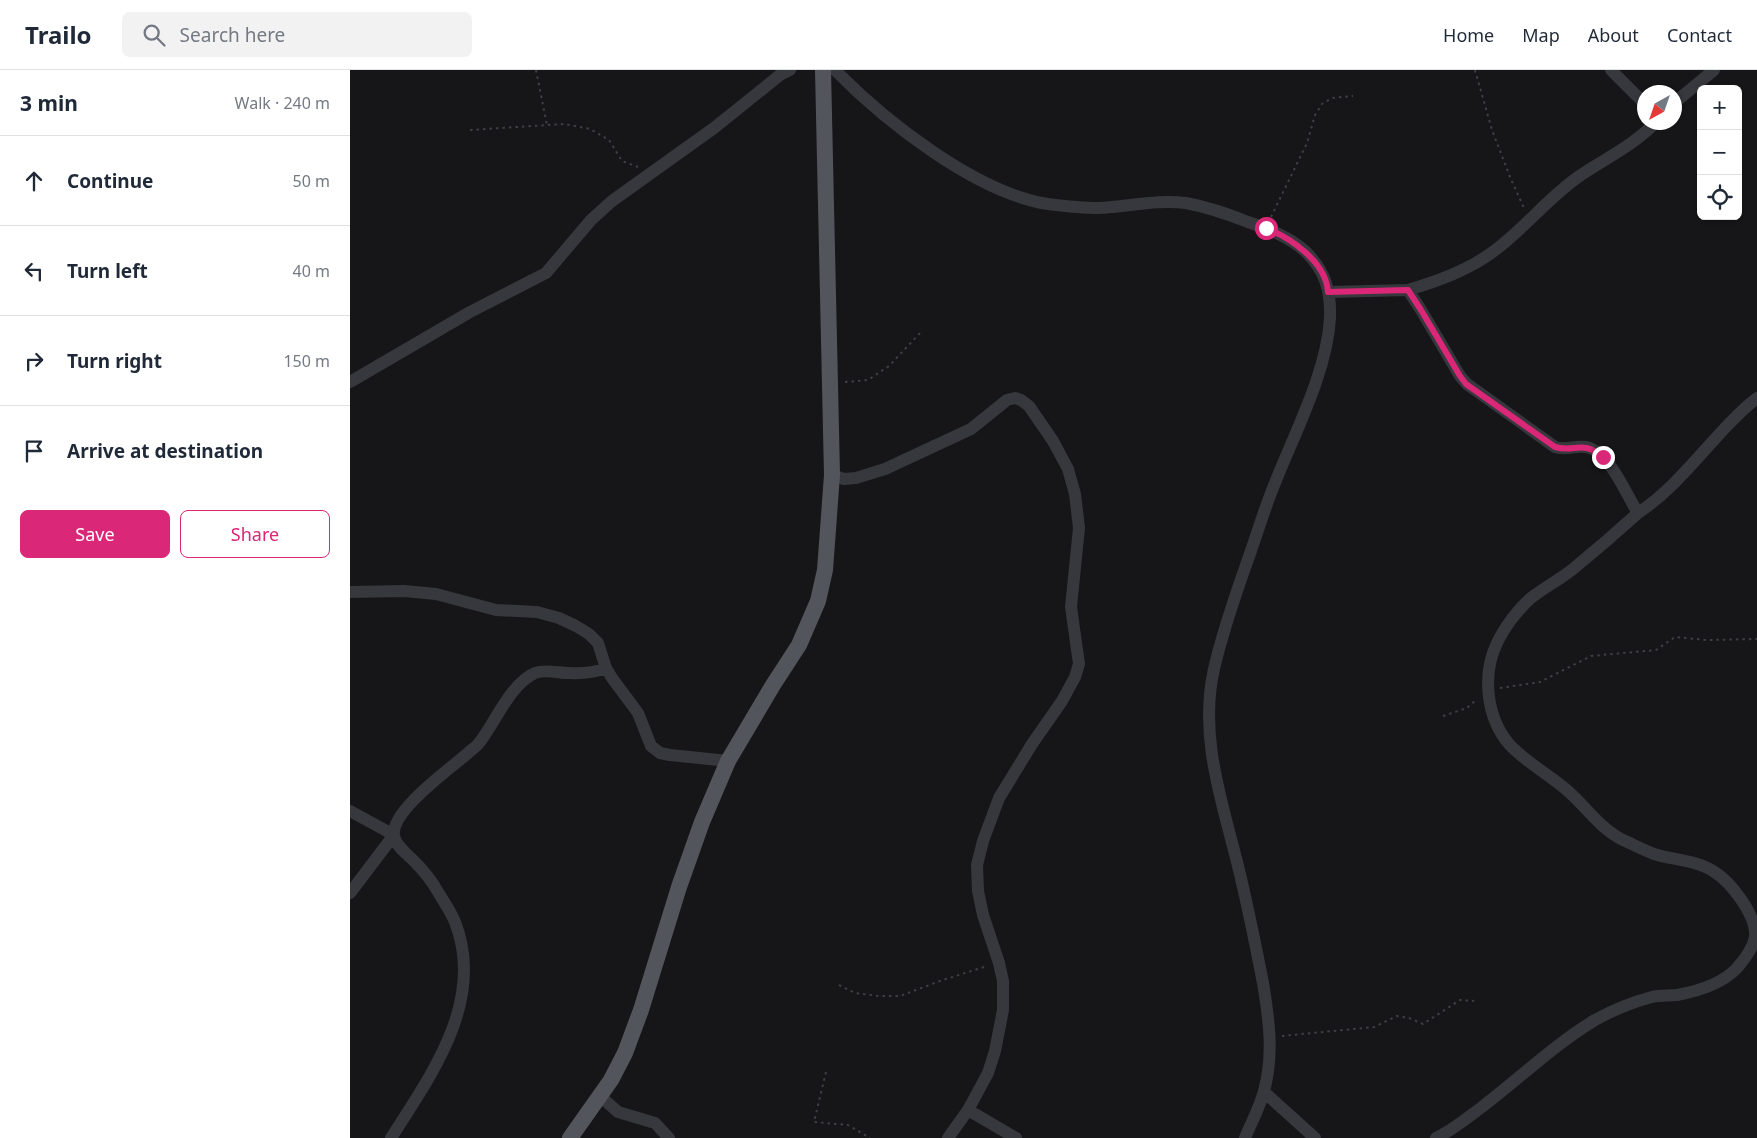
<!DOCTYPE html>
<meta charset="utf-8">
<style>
body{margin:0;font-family:"Noto Sans",sans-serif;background:#f2f2f3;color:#1f2937}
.controls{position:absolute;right:15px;top:15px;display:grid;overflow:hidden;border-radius:8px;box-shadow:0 1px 4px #0004}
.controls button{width:45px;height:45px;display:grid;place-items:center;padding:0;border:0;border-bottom:1px solid #e0e1e3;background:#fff;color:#1f2937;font:25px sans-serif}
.compass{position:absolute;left:1287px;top:15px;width:45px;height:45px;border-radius:50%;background:#fff;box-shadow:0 1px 4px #0004;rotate:220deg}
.stop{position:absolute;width:15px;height:15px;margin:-11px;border:4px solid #db2777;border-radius:50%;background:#fff}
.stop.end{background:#db2777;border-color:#fff;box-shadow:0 1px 5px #0008}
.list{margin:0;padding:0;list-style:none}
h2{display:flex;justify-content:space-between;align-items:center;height:65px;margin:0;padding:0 20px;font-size:21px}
h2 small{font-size:16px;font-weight:400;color:#747a83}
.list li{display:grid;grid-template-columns:32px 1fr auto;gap:15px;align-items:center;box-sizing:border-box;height:90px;padding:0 20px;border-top:1px solid #e0e1e3}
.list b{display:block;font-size:19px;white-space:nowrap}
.list em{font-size:16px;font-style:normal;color:#747a83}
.actions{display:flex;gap:10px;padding:15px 20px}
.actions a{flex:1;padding:11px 0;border:1px solid #db2777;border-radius:8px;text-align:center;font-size:18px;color:#db2777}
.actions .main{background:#db2777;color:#fff}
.icon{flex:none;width:28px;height:28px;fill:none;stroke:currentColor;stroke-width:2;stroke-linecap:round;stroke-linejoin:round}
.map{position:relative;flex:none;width:1407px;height:1068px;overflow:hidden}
header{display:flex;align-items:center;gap:30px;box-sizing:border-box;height:70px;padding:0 25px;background:#fff;border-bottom:1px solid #e0e1e3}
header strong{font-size:24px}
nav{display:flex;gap:28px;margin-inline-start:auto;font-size:18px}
.search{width:350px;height:45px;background:#f2f2f3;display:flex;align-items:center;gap:12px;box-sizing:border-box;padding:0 18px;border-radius:8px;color:#747a83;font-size:19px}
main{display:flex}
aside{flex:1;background:#fff}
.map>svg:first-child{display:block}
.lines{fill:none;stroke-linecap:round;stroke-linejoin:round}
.path{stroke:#3d3f44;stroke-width:2;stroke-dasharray:2.5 4;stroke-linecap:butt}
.minor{stroke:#37383d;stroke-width:12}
.major{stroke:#53555c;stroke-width:16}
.route{stroke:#db2777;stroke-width:6}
</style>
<header>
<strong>Trailo</strong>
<div class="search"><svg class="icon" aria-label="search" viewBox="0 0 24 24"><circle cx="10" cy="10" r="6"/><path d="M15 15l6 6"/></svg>Search here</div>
<nav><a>Home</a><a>Map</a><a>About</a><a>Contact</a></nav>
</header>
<main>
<aside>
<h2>3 min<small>Walk · 240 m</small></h2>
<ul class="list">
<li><svg class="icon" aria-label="ahead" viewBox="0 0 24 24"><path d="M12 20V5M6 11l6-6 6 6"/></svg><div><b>Continue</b></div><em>50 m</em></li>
<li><svg class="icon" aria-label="left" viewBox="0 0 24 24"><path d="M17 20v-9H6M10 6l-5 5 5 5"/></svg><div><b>Turn left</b></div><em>40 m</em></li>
<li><svg class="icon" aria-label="right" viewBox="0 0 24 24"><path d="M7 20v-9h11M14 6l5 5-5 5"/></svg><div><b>Turn right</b></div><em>150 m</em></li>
<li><svg class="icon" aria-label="arrive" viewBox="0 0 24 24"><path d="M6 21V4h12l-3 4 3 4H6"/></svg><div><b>Arrive at destination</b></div></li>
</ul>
<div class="actions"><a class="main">Save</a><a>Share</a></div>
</aside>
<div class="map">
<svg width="1407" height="1068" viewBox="0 0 1407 1068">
<rect width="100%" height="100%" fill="#161618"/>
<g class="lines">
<path class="path" d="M186,0L197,55
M1125,0L1142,60L1160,107L1174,138
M120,60L214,54L240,59L259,70L272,91L288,97
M921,147L957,73L965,45L972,34L982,28L1003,26
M495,312L518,310L539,296L571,262
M1150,618L1190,612L1241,586L1306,580L1325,567L1357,570L1407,569
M1093,646L1117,638L1127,629
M489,915L505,923L529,926H550L590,911L637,896
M932,966L1024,957L1047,946L1059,948L1073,954L1110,930L1124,931
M476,1002L464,1052L498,1055L520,1068"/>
<path class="minor" d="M485,0C535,51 626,123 698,134C714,136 732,138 748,138C777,137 807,129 836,133C857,137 878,144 898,152C918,159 940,167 956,182C975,201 981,220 980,248C977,302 945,362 925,413C914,439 906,468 896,495C884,529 872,564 864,599C849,665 871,728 887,792C897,832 905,872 913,913C919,949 924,985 914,1021C910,1037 901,1053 895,1068
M1261,0L1294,33
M1324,33L1364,0
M1058,220C1088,211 1119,200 1144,181C1174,159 1197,129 1228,107C1254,89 1283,76 1306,52
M978,222L1058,220L1071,240L1110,306L1117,314L1205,377C1217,381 1228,374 1240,378C1261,386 1276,424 1288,443C1335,412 1364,362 1407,328
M0,312L120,242L196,203L241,150L262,131L364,58L430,5L440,0
M482,405L494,409L506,408L535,399L621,359L657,330L665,328L671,330L679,336L703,371L718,399L725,424L729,458L721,537L729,594L725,607L712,631L682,674L649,728L633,771L627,795L628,821L633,845L649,893L653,911V940L645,981L638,1003L618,1040L598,1068
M0,522L54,521L86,524L146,540L187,542L209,548L226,556L239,564L248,573L256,598L262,608L288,643L301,676L310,683L320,685L378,691
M0,741L44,765L0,823
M914,1022L965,1068
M250,1026L268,1042L305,1053L319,1068
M618,1040L666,1068
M41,1068C81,1005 136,931 105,852C101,842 94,832 88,822C82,811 72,799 63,790C56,783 46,776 44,766C40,741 100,699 118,683C121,680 126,677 129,673C145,653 160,614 185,603C195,599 209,603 219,603C233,604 243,603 256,598
M1086,1068C1103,1060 1117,1048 1132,1037C1170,1008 1205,974 1245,950C1263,940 1283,932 1302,927C1310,925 1319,926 1327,925C1349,921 1372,914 1387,898C1394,890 1403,878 1405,867C1407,845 1380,811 1363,801C1346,790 1323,790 1304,784C1293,780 1282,774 1271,769C1250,758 1236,737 1219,722C1201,706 1174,691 1159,674C1136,647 1132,604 1147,573C1154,558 1168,539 1181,528C1194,518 1209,510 1223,499C1245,481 1267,462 1288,443"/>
<path class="major" d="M220,1068L261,1010L275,983L291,940L329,817L352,752L378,691L423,615L449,575L468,531L475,500L482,405L473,0"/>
</g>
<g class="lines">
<path class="route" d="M916,158C941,168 976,192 978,222L1058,220L1071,240L1110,306L1116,314L1205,377C1226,383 1231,369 1253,387"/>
</g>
</svg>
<div class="controls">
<button>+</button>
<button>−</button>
<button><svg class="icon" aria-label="locate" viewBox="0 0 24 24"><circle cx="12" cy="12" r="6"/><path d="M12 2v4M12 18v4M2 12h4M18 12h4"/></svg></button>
</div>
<svg class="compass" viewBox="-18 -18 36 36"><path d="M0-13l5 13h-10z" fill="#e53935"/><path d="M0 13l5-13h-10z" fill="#747a83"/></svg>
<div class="stop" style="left:916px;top:158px"></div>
<div class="stop end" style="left:1253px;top:387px"></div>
</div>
</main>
